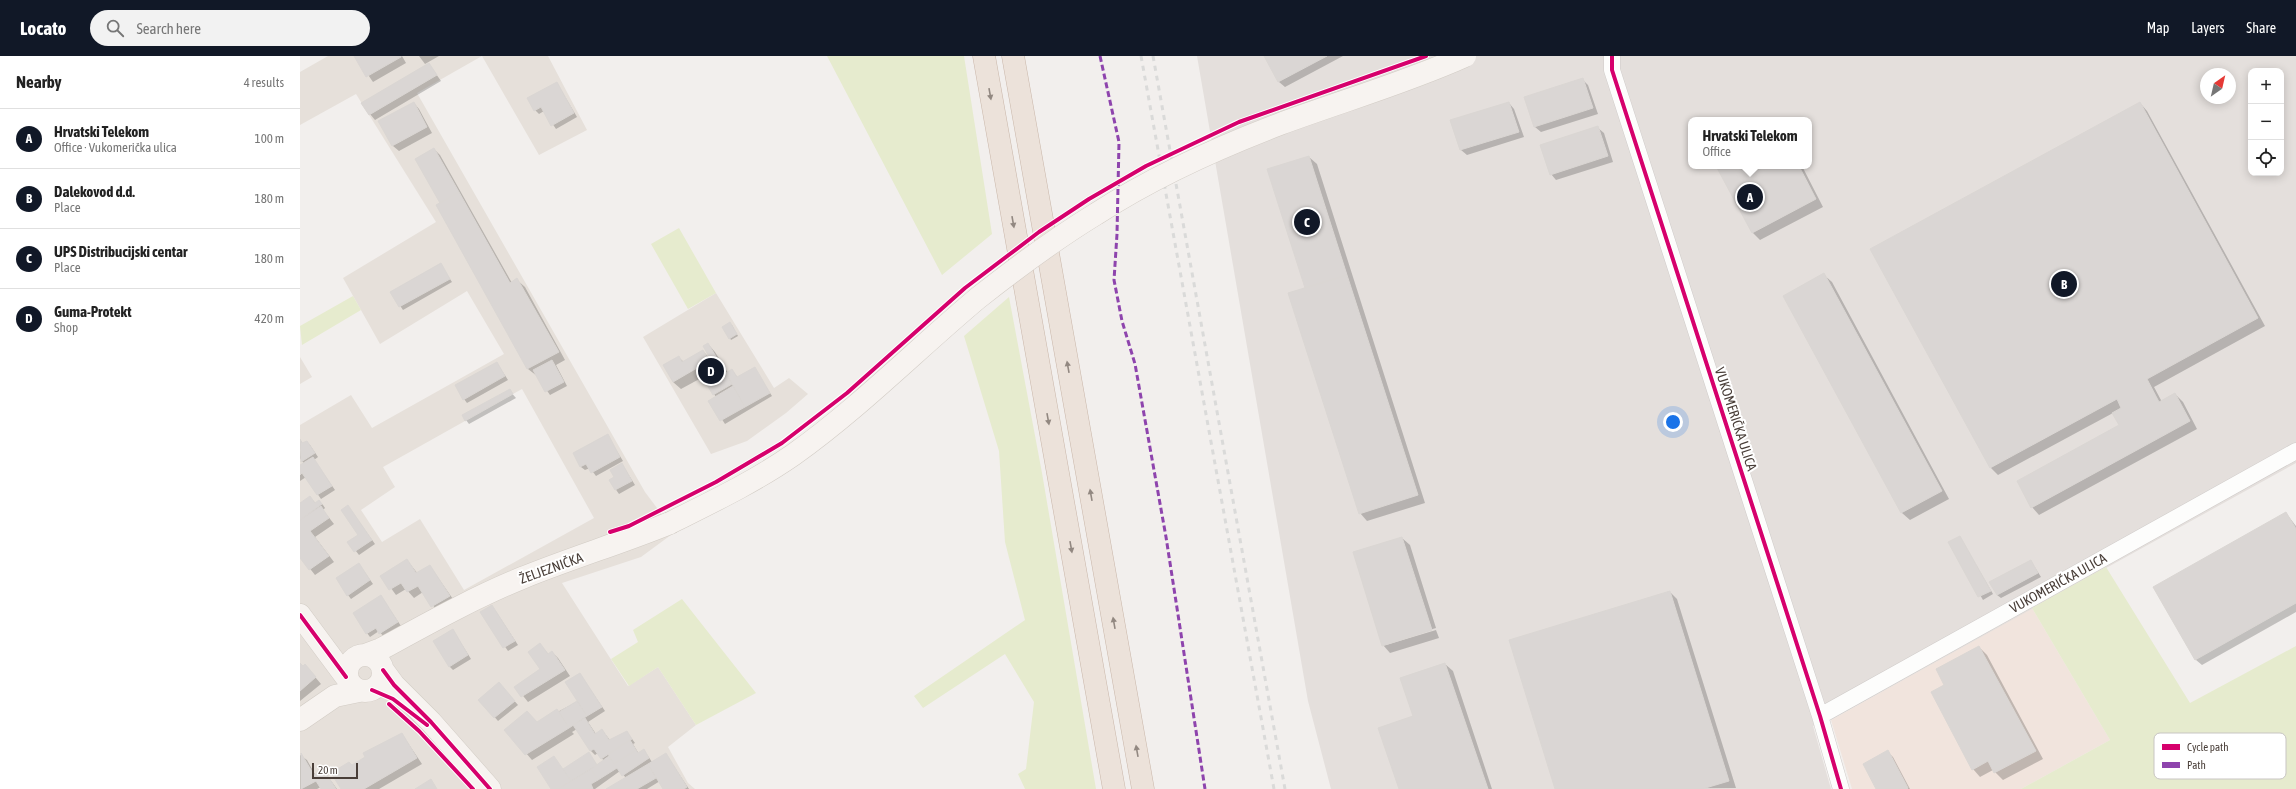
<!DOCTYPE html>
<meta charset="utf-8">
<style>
body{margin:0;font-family:"Asap Condensed",sans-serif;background:#f2f2f2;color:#222}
.controls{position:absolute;right:12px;top:12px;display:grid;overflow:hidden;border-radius:8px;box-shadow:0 2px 10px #0003}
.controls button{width:36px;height:36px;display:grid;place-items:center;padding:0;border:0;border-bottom:1px solid #e0e0e0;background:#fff;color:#222;font:20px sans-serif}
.compass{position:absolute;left:1900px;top:12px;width:36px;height:36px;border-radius:50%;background:#fff;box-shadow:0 2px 10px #0003;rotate:34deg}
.scale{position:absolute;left:12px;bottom:10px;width:46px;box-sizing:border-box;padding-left:4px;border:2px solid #493e38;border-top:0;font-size:11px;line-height:14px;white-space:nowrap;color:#493e38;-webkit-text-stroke:3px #fff;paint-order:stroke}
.you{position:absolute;left:1373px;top:366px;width:14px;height:14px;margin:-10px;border:3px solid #fff;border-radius:50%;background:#1a73e8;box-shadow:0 0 0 6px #1a73e833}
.badge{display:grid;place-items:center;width:26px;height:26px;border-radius:50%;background:#111827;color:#fff;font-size:13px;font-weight:700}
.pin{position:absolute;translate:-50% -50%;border:2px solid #fff;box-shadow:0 1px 4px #0006}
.popup{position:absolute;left:1388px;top:61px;width:124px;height:52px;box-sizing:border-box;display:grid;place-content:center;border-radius:8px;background:#fff;filter:drop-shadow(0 1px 3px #0005);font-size:13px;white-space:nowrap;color:#767676}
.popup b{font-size:15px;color:#222}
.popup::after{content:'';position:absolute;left:50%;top:100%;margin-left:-8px;border:8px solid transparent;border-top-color:#fff}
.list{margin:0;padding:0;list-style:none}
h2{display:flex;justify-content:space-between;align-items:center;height:52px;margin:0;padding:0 16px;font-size:17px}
h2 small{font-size:13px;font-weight:400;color:#767676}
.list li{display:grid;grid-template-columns:26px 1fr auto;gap:12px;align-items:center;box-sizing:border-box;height:60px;padding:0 16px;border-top:1px solid #e0e0e0}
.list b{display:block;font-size:15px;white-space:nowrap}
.list p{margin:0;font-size:13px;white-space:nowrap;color:#767676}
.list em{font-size:13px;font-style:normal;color:#767676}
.icon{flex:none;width:22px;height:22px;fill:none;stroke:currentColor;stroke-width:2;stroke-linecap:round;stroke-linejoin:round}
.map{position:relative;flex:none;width:1996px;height:733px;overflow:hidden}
header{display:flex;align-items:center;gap:24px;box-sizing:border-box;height:56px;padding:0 20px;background:#111827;color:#fff}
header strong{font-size:19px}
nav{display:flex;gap:22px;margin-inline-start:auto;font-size:14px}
.search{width:280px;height:36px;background:#f2f2f2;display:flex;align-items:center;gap:10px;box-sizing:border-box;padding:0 14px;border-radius:22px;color:#767676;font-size:15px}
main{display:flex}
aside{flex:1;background:#fff}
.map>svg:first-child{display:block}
.residential{fill:#e6e0da;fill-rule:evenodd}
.commercial{fill:#f1e4dd}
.industrial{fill:#e4dfdc;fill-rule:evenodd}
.green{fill:#e6ebce}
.shadow{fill:#0003}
.building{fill:#dad6d4;stroke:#dad6d3}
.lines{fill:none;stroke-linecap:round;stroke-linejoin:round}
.street-casing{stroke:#cfcbc9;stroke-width:17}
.secondary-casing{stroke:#d2ccc5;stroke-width:23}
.highway-casing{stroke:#c9b6a9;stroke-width:23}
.street{stroke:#fdfdfc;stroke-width:16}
.secondary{stroke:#f7f3f0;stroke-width:22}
.highway{stroke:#ece2da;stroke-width:22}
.rail{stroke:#dadad9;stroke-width:3;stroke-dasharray:5 5;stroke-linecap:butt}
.secondary-bridge-casing{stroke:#d2ccc5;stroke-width:23;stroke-linecap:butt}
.secondary-bridge{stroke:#f7f3f0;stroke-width:22}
.quiet{stroke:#8e44ad;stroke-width:3;stroke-dasharray:6 3;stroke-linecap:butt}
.cycleway-casing{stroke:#fff;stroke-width:6}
.cycleway{stroke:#d6006c;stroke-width:4}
.oneway{fill:#928881}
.labels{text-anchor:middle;stroke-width:4;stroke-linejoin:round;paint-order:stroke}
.street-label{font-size:14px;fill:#493e38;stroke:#fff}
.key{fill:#fff;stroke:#c8c5c3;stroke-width:1}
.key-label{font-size:11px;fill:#493e38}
</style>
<header>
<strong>Locato</strong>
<div class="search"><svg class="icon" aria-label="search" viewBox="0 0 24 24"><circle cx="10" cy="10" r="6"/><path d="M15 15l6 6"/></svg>Search here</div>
<nav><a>Map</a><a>Layers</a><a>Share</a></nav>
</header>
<main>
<aside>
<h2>Nearby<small>4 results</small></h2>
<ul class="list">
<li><span class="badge">A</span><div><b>Hrvatski Telekom</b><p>Office · Vukomerička ulica</p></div><em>100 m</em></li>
<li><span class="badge">B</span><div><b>Dalekovod d.d.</b><p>Place</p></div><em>180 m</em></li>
<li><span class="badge">C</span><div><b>UPS Distribucijski centar</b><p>Place</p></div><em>180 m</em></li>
<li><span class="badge">D</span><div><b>Guma-Protekt</b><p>Shop</p></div><em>420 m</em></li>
</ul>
</aside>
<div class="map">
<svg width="1996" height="733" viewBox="0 0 1996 733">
<rect width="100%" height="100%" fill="#f2efed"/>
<path class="residential" d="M28,0H248L287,74L239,99L182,0L117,37L345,436L375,476L341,501L262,527L328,630L358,611L396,669L368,691L388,727L395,733H0V369L51,339L72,372L204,298L167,235L80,288L43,222L136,166L56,38L0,69V16ZM222,333L294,462L164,534L120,463L82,486L61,454L95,431L83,411Z
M416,237L474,332L489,322L508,338L486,357L447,385L411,398L343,281Z
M0,301L12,321L0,328Z"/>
<path class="commercial" d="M1732,552L1810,684L1721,733H1552L1531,664Z"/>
<path class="industrial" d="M897,0H1996V407L1531,664L1513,670L1531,733H1031L1008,645ZM1951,15H1981V117H1951ZM1906,18H1930V42H1906ZM1391,64H1509V110H1391Z"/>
<path class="green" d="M527,0H664L692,178L642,219Z
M379,172L416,237L388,253L351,188Z
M53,240L61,254L2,289L0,270Z
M709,241L742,417L796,733H725L718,718L726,713L734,646L705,598L623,652L614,640L725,564L705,486L699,395L664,280Z
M1806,511L1890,647L1996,590V733H1721L1810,684L1732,552Z
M382,543L456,637L396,669L358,611L329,630L311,603L338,586L333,574Z"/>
<path class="shadow" d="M55,0H102L106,7L73,26Z
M119,0H139L125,8Z
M965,0H1043L985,31L979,26Z
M129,8L141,25L75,64L70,58Z
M1283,24L1288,29L1298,58L1241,76L1235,71Z
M257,27L277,61L256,73L244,55L239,58L235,54Z
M114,47L119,53L132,77L99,95L93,90L80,66Z
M1209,47L1214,53L1224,81L1167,99L1161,94L1152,65Z
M1840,47L1847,55L1965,270L1854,331L1862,346L1875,338L1883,346L1897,373L1739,459L1732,451L1820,370L1813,357L1698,419L1691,412L1572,194Z
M1298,72L1304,77L1313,106L1256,124L1251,118Z
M134,93L140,99L212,227L217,224L225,231L265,304L256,309L267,330L250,339L237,320L228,313L137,150L141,147Z
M1009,101L1017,108L1125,447L1067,465L1060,457L1006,233Z
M1418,110H1502L1523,151L1460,184L1452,176Z
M140,208L152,226L103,254L91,236Z
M1524,219L1532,226L1649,443L1610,464L1602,457L1485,240Z
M432,269L438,280L431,284L424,271Z
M408,288L415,296L428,317L432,314L438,322L454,312L472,340L425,368L410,345L416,341L403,321L381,333L373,326L364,309L378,301L384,306L403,295L411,304Z
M197,307L208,324L167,347L164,343Z
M209,334L216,342L169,368L166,364Z
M307,379L323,405L296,420L290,412L285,414L281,411L274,397Z
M0,383L3,388L7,386L10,389L18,401L14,404L35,434L21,443L6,421L0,425V410L4,408L0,402Z
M322,408L335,429L319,438L310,425L315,422Z
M10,441L16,448L19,445L23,449L25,452L23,454L34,468L15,481L34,506L15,519L0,500V448Z
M48,450L75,488L59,499L49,486L59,479Z
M1986,457L1996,470V556L1902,609L1896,604L1855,531Z
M1660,481L1693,538L1683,544L1650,487Z
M1102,482L1110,489L1136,572L1086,587V589L1136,574L1139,582L1090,597L1083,589Z
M107,504L118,518L130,510L155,546L138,556L123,536L114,542L106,533L96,539L82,520Z
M1731,505L1741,521L1701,542L1697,539Z
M59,508L73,528L51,543L48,539Z
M1370,536L1377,543L1436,732L1256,733Z
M81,540L101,570L84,581L79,575L70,581L67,577Z
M195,554L218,589L208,595L182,557Z
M153,574L171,603L153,614L149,610Z
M240,588L249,599L252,596L258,602L270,620L228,646L216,631L241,613Z
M1679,591L1687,599L1743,703L1703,724L1693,714L1680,721L1673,713L1646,629Z
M0,607L3,611L5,609L21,628L0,645Z
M1145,608L1153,615L1192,733H1100L1114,661Z
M280,618L305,655L288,666L296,678L302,674L310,684L327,676L335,687L333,688L339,698L344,694L352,706L366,698L389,733H364L360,725L347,733H308L326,722L320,715L295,733H252L263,714L289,698L297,709L304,705L298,697L295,699L291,695L277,673L272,676L274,678L232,704L206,674L237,667L278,645Z
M202,631L218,649L198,665L180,644Z
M102,678L122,708L79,733H42L52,710Z
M1588,696L1593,701L1610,733H1577Z
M0,699L7,704L16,720L24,715L37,733H22L21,731L17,733H0Z"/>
<path class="building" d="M54,0H101V1L66,21Z
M964,0H1027L978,26Z
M129,7L137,19L69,59L61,47Z
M1283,22L1293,52L1234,71L1224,41Z
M257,26L274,57L251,70L241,51L234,55L227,42Z
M114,46L127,71L92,90L78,65Z
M1209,46L1219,76L1160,94L1150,64Z
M1840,46L1958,262L1847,323L1859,346L1875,337L1890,365L1731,452L1717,425L1819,369L1812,357L1821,352L1817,343L1690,412L1570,193Z
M1298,70L1308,100L1250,119L1240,89Z
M134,92L159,136L140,147L115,103Z
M1009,100L1047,219L1005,232L967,113Z
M1416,110H1499L1516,143L1452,177Z
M159,136L210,227L217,222L259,296L227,313L136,149Z
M141,207L150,223L99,251L90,236Z
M1524,217L1642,435L1601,457L1483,240Z
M1047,219L1118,439L1059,458L988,237Z
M430,266L437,278L429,283L422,271Z
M408,287L432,328L413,339L397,312L411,304L403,290Z
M403,294L409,305L373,326L363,309L379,300L382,306Z
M252,304L264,326L245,336L233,314Z
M197,306L205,320L163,344L155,329Z
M455,311L470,337L445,351L426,317L432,313L437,321Z
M433,330L445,351L420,365L408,345Z
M210,333L213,338L165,365L162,359Z
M308,378L320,401L291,417L286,408L280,411L273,397Z
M0,383L2,387L7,385L15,397L1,406Z
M13,401L32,430L17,439L2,417L0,419V409Z
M322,407L332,425L315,434L309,424L314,421L310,414Z
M10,440L15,447L19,444L22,448L0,464V447Z
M48,449L72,484L54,496L47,486L58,479L41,454Z
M21,450L29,462L10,475L29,500L9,514L0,502V464Z
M1986,456L1996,473V547L1895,604L1853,531Z
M1660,480L1691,535L1678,541L1648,486Z
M1102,481L1132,574L1082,590L1053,496Z
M107,503L116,517L130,509L150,540L131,551L118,530L107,536L101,527L89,534L80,520Z
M1731,504L1738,517L1697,539L1689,526Z
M59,507L70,524L47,540L36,522Z
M1370,535L1429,725L1402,733H1255L1209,584Z
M81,539L98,566L79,578L76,572L66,578L53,557Z
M192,549L215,585L203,592L180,556Z
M153,573L168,599L149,611L133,585Z
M240,587L248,598L252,595L265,614L221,641L214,631L240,613L228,596Z
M1679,590L1736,695L1694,717L1688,705L1672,714L1631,636L1644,629L1636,613Z
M0,607L3,610L5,608L16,621L0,635Z
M1145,607L1188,733H1099L1078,672L1113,660L1100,622Z
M280,617L302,651L287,660L265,626Z
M199,626L215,645L194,662L178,644Z
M277,645L287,660L269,672L259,656Z
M257,653L269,672L225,699L204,674L227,655L237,666Z
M285,662L295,678L302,673L309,684L327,675L332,683L301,703L294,693L290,695L273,669Z
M102,677L117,702L64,733H41L31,717L49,706L52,709L65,701L63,697Z
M330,684L336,694L314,708L308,698Z
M344,693L349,702L322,720L317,712L298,724L291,713L309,700L314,708L336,694L338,697Z
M1588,694L1608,732L1607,733H1576L1563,708Z
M289,696L297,709L271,725L263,713Z
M1,697L14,719L24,714L36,733H21L16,725L1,733Z
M366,697L387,731L384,733H363L348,708Z
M254,700L271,725L258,733H251L237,711Z
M348,708L356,722L337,733H306Z
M291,713L298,724L291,728L293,733H258Z
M131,723L137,733H115Z"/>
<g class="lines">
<defs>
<path id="street" d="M1312,0V14L1520,660L1541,733
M1520,660L1996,395"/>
<path id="secondary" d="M0,559L46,621
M47 617a18 18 0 1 1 36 0a18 18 0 1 1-36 0Z
M65,599L81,593C127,568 173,542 222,522C271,502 321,487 370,467
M83,614L94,629L131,666L190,733
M0,664L35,640L59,635"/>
<path id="highway" d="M684,0L814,733
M713,0L843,733"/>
</defs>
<use href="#street" class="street-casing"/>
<use href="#secondary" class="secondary-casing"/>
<use href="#highway" class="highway-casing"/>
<use href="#street" class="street"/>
<use href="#secondary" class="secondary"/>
<use href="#highway" class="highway"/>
<path class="rail" d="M841,0L974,733
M853,0L985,733"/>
<defs>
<path id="secondary-bridge" d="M370,467C412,446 454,426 493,399C559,352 616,294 678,242C716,212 755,183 796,158C853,121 917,92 980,68C1042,45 1105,27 1165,0"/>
</defs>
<use href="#secondary-bridge" class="secondary-bridge-casing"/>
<use href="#secondary-bridge" class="secondary-bridge"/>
<path class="quiet" d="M800,0L819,86L817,178L814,224L822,265L835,308L866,481L905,733"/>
<defs>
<path id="cycleway" d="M1312,0V14L1520,660L1541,733
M310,476L329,470L416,426L482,387L547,337L665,232L739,176L789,143L846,110L939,66L1126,0
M0,559L46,621
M83,614L94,629L131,666L190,733
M72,634L93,643L127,669
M89,648L119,675L173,733"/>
</defs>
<use href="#cycleway" class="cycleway-casing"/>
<use href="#cycleway" class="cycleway"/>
</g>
<defs><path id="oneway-solid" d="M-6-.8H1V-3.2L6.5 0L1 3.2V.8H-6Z"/></defs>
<g class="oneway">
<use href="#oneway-solid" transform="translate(690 38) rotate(80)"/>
<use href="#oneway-solid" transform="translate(713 166) rotate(80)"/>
<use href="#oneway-solid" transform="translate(768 311) rotate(-100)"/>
<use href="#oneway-solid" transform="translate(748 363) rotate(80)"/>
<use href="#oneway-solid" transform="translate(791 439) rotate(-100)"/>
<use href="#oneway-solid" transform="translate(771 491) rotate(80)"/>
<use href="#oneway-solid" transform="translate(814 567) rotate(-100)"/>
<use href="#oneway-solid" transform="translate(837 695) rotate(-100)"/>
</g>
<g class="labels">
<g class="street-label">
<text transform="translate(1436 363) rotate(72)" y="5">VUKOMERIČKA ULICA</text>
<text transform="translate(251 512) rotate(-20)" y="5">ŽELJEZNIČKA</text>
<text transform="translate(1758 527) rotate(-29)" y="5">VUKOMERIČKA ULICA</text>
</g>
</g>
<rect x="1854" y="677" width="132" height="46" rx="6" class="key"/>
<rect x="1862" y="688" width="18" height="6" fill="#d6006c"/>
<rect x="1862" y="706" width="18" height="6" fill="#8e44ad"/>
<g class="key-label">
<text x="1887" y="695">Cycle path</text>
<text x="1887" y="713">Path</text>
</g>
</svg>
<div class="controls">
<button>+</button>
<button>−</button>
<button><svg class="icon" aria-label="locate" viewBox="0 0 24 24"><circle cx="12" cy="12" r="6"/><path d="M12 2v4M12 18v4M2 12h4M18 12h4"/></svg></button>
</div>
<svg class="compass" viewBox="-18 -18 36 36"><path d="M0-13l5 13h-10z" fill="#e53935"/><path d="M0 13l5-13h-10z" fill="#767676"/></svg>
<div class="scale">20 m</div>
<div class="you"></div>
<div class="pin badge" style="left:1450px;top:141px">A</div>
<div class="popup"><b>Hrvatski Telekom</b>Office</div>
<div class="pin badge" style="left:1764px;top:228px">B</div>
<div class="pin badge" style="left:1007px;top:166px">C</div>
<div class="pin badge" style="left:411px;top:315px">D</div>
</div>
</main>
